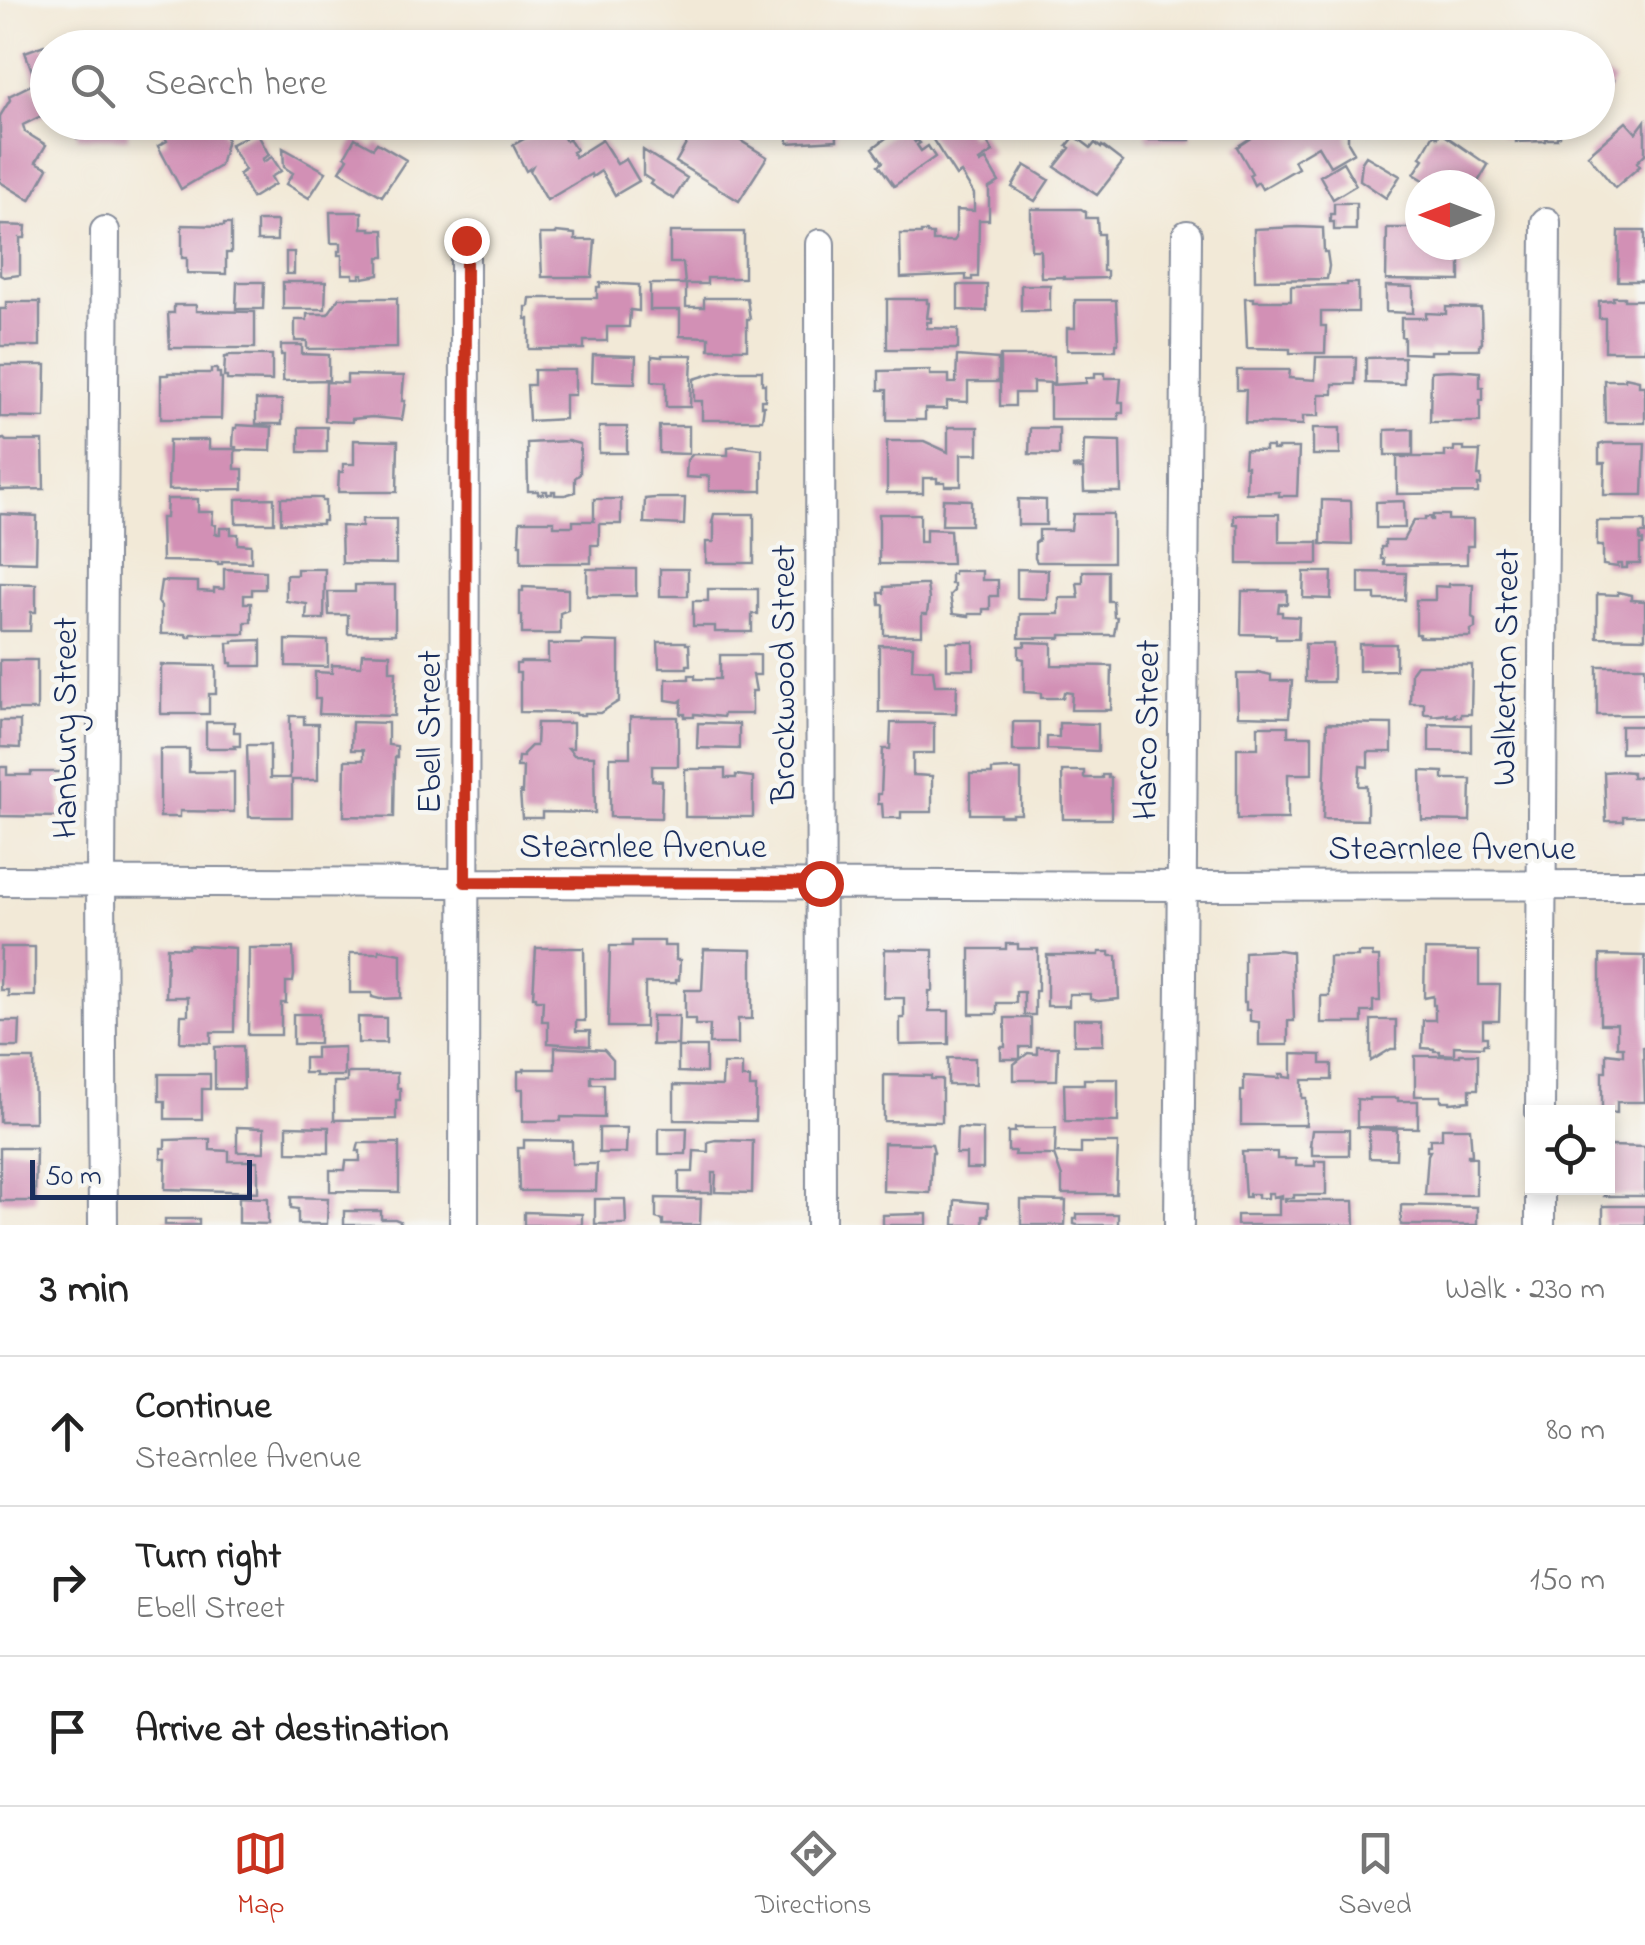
<!DOCTYPE html>
<meta charset="utf-8">
<style>
body{margin:0;font-family:"Indie Flower",sans-serif;background:#f6f6f6;color:#222}
.controls{position:absolute;right:30px;bottom:30px;display:grid;overflow:hidden;border-radius:0px;box-shadow:0 5px 15px #0003}
.controls button{width:90px;height:90px;display:grid;place-items:center;padding:0;border:0;border-bottom:2px solid #e0e0e0;background:#fff;color:#222;font:50px sans-serif}
.compass{position:absolute;left:1405px;top:170px;width:90px;height:90px;border-radius:50%;background:#fff;box-shadow:0 5px 15px #0003;rotate:270deg}
.scale{position:absolute;left:30px;bottom:25px;width:222px;box-sizing:border-box;padding-left:10px;border:5px solid #1b2f5e;border-top:0;font-size:28px;line-height:35px;white-space:nowrap;color:#1b2f5e;-webkit-text-stroke:8px #f6f6f2;paint-order:stroke}
.stop{position:absolute;width:30px;height:30px;margin:-22px;border:8px solid #c8321e;border-radius:50%;background:#fff}
.stop.end{background:#c8321e;border-color:#fff;box-shadow:0 2px 10px #0008}
.list{margin:0;padding:0;list-style:none}
h2{display:flex;justify-content:space-between;align-items:center;height:130px;margin:0;padding:0 40px;font-size:42px}
h2 small{font-size:32px;font-weight:400;color:#767676}
.list li{display:grid;grid-template-columns:65px 1fr auto;gap:30px;align-items:center;box-sizing:border-box;height:150px;padding:0 40px;border-top:2px solid #e0e0e0}
.list b{display:block;font-size:38px;white-space:nowrap}
.list p{margin:0;font-size:32px;white-space:nowrap;color:#767676}
.list em{font-size:32px;font-style:normal;color:#767676}
.icon{flex:none;width:55px;height:55px;fill:none;stroke:currentColor;stroke-width:2;stroke-linecap:round;stroke-linejoin:round}
.map{position:relative;flex:none;width:1645px;height:1225px;overflow:hidden}
.search{position:absolute;background:#fff;box-shadow:0 5px 15px #0003;left:30px;right:30px;top:30px;height:110px;display:flex;align-items:center;gap:25px;box-sizing:border-box;padding:0 35px;border-radius:55px;color:#767676;font-size:38px}
.sheet{height:580px;background:#fff}
nav{display:flex;justify-content:space-around;align-items:center;box-sizing:border-box;height:140px;border-top:2px solid #e0e0e0;background:#fff;font-size:28px;color:#767676}
nav a{display:grid;justify-items:center;gap:5px}
nav .on{color:#c8321e}
.map>svg:first-child{display:block}
.building{fill:#d290b5}
.lines{fill:none;stroke-linecap:round;stroke-linejoin:round}
.minor-casing{stroke:#868c9a;stroke-width:32}
.minor{stroke:#fff;stroke-width:28}
.route{stroke:#c8321e;stroke-width:12}
.labels{text-anchor:middle;stroke-width:9;stroke-linejoin:round;paint-order:stroke}
.street-label{font-size:35px;fill:#1b2f5e;stroke:#f6f6f2}
</style>
<div class="map">
<svg width="1645" height="1225" viewBox="0 0 1645 1225">
<rect width="100%" height="100%" fill="#f6f6f2"/>
<filter id="ink" filterUnits="userSpaceOnUse"><feTurbulence type="fractalNoise" baseFrequency=".01" numOctaves="2"/><feDisplacementMap in="SourceGraphic" scale="20" xChannelSelector="R" yChannelSelector="G"/><feConvolveMatrix kernelMatrix="1 2 1 2 8 2 1 2 1" color-interpolation-filters="sRGB"/></filter>
<filter id="wash" filterUnits="userSpaceOnUse"><feTurbulence type="fractalNoise" baseFrequency=".0048" numOctaves="4" result="noise"/><feDisplacementMap in="SourceGraphic" scale="40" xChannelSelector="R" yChannelSelector="G"/><feGaussianBlur stdDeviation="2.25" result="paint"/><feColorMatrix in="noise" values="0 0 0 0 0 0 0 0 0 0 0 0 0 0 0 0 0 1.4 0 .05"/><feComposite in="paint" operator="in"/></filter>
<g filter="url(#wash)">
<rect width="100%" height="100%" fill="#f2e9d7"/>
<g id="blocks">
<path class="building" d="M44,45L48,56V84L38,87L25,52Z
M1598,72L1614,80L1602,104L1598,102Z
M33,84L47,113L23,125L25,132L46,145L36,162L48,168L30,200L0,182V116L10,100L9,96Z
M1645,121V154L1637,162L1640,166L1615,188L1588,155L1626,122L1636,133Z
M77,122H128V139L77,138Z
M161,122H217L227,139L220,166L181,189L158,146L167,141L158,124Z
M423,122H472V135H465V139H454V134H423Z
M710,122L767,157L739,201L676,162L698,123Z
M787,122H836L837,140L788,143Z
M937,122H961L970,137L980,131L993,152L979,161L980,163L986,160L999,182L989,188V220H979L978,277H972V280H966V275L901,278L900,234H921V232H927V234H933V241H954L956,238V210L974,211V194L961,173L956,176L926,129Z
M1148,122H1197V128H1190V140H1148V137H1146Z
M1275,122H1348V142L1354,152L1330,166L1318,146L1294,160L1298,168L1262,189L1258,182L1254,185L1249,175L1252,173L1237,147Z
M1500,122H1560V136L1557,137V139H1545V141L1516,142V136L1501,137Z
M903,125L915,142L917,140L920,143L917,145L921,151L928,146L935,157L894,186L879,165L883,162L873,148Z
M548,126L554,136L560,132L566,141L569,139L576,150L572,152L575,157L602,140L617,164L626,159L639,181L615,195L601,171L592,177L591,174L547,200L530,171L532,167L526,171L513,145Z
M256,131L269,155L262,159L263,162L272,157L281,171L271,177L275,184L252,198L239,174L245,170L230,145Z
M1440,132L1488,165L1476,185L1465,182L1463,185H1432L1414,174L1424,159L1421,157L1434,134L1438,137Z
M1075,136L1091,148L1095,143L1101,148L1102,146L1123,162L1097,195L1055,167L1070,148L1067,146Z
M355,138L373,148L377,143L406,160L382,196L340,171L348,158L345,156Z
M283,148L326,172L309,198L286,184L293,173L284,167Z
M643,150L687,178L674,199L650,184L652,181L643,175Z
M1366,156L1400,176L1386,198L1360,180L1362,162Z
M1343,162L1356,185L1333,199L1320,176Z
M1025,165L1049,180L1035,201L1012,187Z
M1334,203H1356V230H1334V222H1330V214H1334Z
M1031,209H1081L1086,212V218H1097L1098,234H1103V271H1107V278L1064,279V277H1041L1040,250H1031Z
M330,212H362V228H371V230H384L385,257H379V275L363,278V274H360V278H353V274H342V255H338V251H341V243H331Z
M257,221H277V241H257Z
M224,224H231V253H226V274L187,273V258H182V225L224,226Z
M0,225L26,226L25,238H20V275L4,277L0,275Z
M1297,227L1323,228L1324,252H1327L1329,266L1327,279L1255,280L1254,229Z
M1387,228H1420V245H1460V281L1386,280Z
M1619,231H1645V281H1618Z
M556,232L575,234V240H595L592,277H542L540,234H556Z
M670,232H744V278H707V284H685L683,263H670Z
M286,252H294V274H286Z
M237,282H264L263,309H236Z
M283,282H326L325,309H283Z
M600,283L639,285V311L630,310L629,327H607V341H584V349H529V319H526V307H529L530,298H597V287H600Z
M1347,283H1358V312H1321V326H1326L1325,353H1290V349L1247,348L1245,298H1254V301H1291V286L1347,285Z
M650,284H686V307H704V298H747L750,319H747V349H709V337L680,336V310H650Z
M958,285H987V311L958,310Z
M1021,285H1050V311H1021Z
M1386,286L1413,287V313L1386,312Z
M1613,297H1624V300H1645V351H1605V318H1599V301L1613,300Z
M339,298H397V348L307,349V341H295V320H307V314H328Z
M887,299H927V303H929L927,318H931V322H927V328L958,329V349H887Z
M1075,300H1116L1118,343H1116V350H1067V328H1075Z
M6,302H40V346H0V309H6Z
M174,305H196V311L255,312V348H170L168,313H174Z
M1446,307L1481,308L1482,343L1479,345V349H1448V351H1430V354L1404,353V337L1401,336V318H1426V313L1446,314Z
M281,345H302V354L329,355V380L283,381L284,355H281Z
M228,355H272V381L227,380V377H224L225,357H228Z
M593,355L636,356L635,383L592,382Z
M662,355H692L690,407H666V382L652,381V356L662,357Z
M957,356L998,359V382H968V402L947,401V409H925V420H887V390H879V371L930,370V375H949V383H956Z
M1000,356H1054V383L1033,382V393H1015V406H1000Z
M1316,357H1356L1355,384H1333V394H1319V416H1303V425L1245,423L1246,390H1237V370H1290L1289,378L1315,380Z
M1404,357V384L1366,383V358Z
M0,365H46L45,418L0,417Z
M211,369H217V373H220V378H222L221,419H161V375H168V373H211Z
M534,370H575V395H565V419L529,421L527,385H534Z
M1452,370L1480,372V387H1483V400H1480V422H1430L1431,371Z
M721,371H762V384H765V400H761V406H764L762,420H702V401H694V379Z
M1095,373H1105V378H1121L1119,402H1123V413H1119V419H1050V385L1086,383V378H1095Z
M347,375L404,376L402,401H405L402,420L372,417L352,419V422L325,421L326,382L347,383Z
M1625,377L1639,380V386H1645V423H1605L1604,380H1625Z
M256,400H282V424H256Z
M237,425L272,427L271,451L236,450V447L233,446L234,428H237Z
M659,426H689V454L659,453Z
M299,427H327V452H299Z
M599,427H627V453H599Z
M948,427H978V454H961V486H945V482H937V478H923V493H887V441H924L948,452Z
M1030,428H1059V455L1029,454Z
M1313,428H1340V455H1313Z
M1413,429V455H1385V430Z
M4,439L6,441H43L44,489L0,490V440Z
M169,440H209V449H235V469H243V489L168,490Z
M354,440L398,441L397,492H338L339,472H343V464H354Z
M1084,440L1120,441L1121,492H1084L1083,469H1073V467L1083,466Z
M568,441L580,444V474L575,478V492L565,495H555V491H552V494H547V491H543V494H538V491H528L527,443Z
M1605,443H1645L1643,495H1604L1605,463H1599V445Z
M735,446L762,449V491H709V476H700V478L686,477L687,460L693,454L728,455V447Z
M1265,447H1272V450H1278V448H1299L1297,496H1279V492L1246,493L1247,466H1244L1245,450L1265,451Z
M1454,447H1464V451H1480L1478,476H1481V485H1478V493L1397,494V457H1445V451H1454Z
M274,498V523H236V499Z
M281,498H322V501H325V521H322V524L281,523Z
M655,498H685L684,525L644,523L645,499Z
M167,499H198V512H213L212,524L216,525L215,534H220V528H231V534H238V544L251,545V562L222,561V564H218V562L162,561L161,518H166Z
M594,499H621V524H599V545H591V563H521V544H519L520,521H554V526H573V521H594Z
M943,499L971,500V525H942Z
M1018,499L1046,500V525H1018Z
M1322,500L1351,501L1352,545L1321,544Z
M1404,501L1405,528H1376V502Z
M0,514L37,516L36,562L0,561Z
M714,514H754V563H706V542H714V523H712Z
M879,514H920V542H926V529L950,530L952,564H879Z
M1073,514H1113V562H1037L1035,558V543L1039,540V530H1071Z
M1239,514H1279V542H1318V564H1238V524H1234V515Z
M1433,515H1448V520H1473V546H1467V564L1384,565V559H1381V547H1385V540H1403L1414,520H1425V517H1431V520H1433Z
M362,519H396V564L342,563L341,526L362,527Z
M1597,521H1645V534H1640V541H1643V545H1640V564H1627V568H1622V564H1618V567L1603,565V546H1597Z
M224,569L265,571V589H252V595H244V603H251V622H245V634H191V637H187V634H161V606L158,602L161,581L198,582V591L214,592V588L224,589Z
M297,569H325L324,619H306L307,604L286,601V575H297Z
M587,569H636V596H587Z
M660,569H688V596H660Z
M1017,569L1048,570L1047,599L1017,598Z
M954,571H982V580H998V596H990V609H983V614H969V616L953,614L950,595L954,591V584H951V574H954Z
M1083,571H1108V601H1113L1114,617H1117L1114,635H1061V638H1019L1020,614H1059V598H1079L1077,583H1083Z
M1304,572H1332L1331,599L1303,598Z
M1359,572L1406,573L1405,600H1375V594H1359Z
M0,583L36,584V612H31L30,631H0Z
M1449,584H1473L1472,617L1475,619V628L1471,630V637H1419V634H1416V600H1435V586L1449,587Z
M355,585H395V634H348V615H329L328,592H355Z
M921,585H927L929,599L927,614H922V635H884V605H880L879,593H884V587Z
M523,587L568,589V610L560,613V634H522V615H520V591H523Z
M708,589H758V614H752V632H715V626H693V601H708Z
M1242,591H1287V604H1279L1278,612H1282V616L1299,617L1298,639H1276V635L1241,634Z
M1618,592L1631,595V600L1645,601V638L1597,637V594L1618,595Z
M261,640V666H232V663H229L228,643H233V641Z
M286,640L328,641V667L286,666Z
M582,641L619,642V701L600,713H584V715H576V713L520,712V673H516V664H520V662H548V644H582Z
M658,642H686V644H689L690,665H687V668H659Z
M947,642H974V669H947Z
M1025,642L1052,643V665L1112,666L1111,710H1071L1072,693L1064,692L1063,698H1041V693L1024,692V659L1019,658V646H1025Z
M1305,644H1333V682H1305Z
M1359,644H1396V670L1359,671Z
M879,645L913,646L912,669L933,670L935,685H957L956,713L879,712Z
M362,653L390,654V671H396L394,716L319,714L320,699H315V672L332,673V665L361,666Z
M720,655H760V675H753L756,691H752V714H724L723,717L694,714V717H685V714H681L682,700L679,702L666,700V679H689V675H695V679H720Z
M0,660H37V710H0Z
M161,665L216,666V694H209V714H161Z
M1416,665H1472L1471,714H1461V717H1455V714L1452,716H1447V714L1432,716V714H1424V703H1410L1411,672Z
M1597,666H1645V715H1597Z
M1258,672L1271,675V681H1292L1289,717L1238,716L1237,674H1258Z
M290,716H304V724H318V780H292V817H249L247,745H270V778H290Z
M630,717H678V766H652V780L662,781L661,818L610,817V757H630Z
M0,721H20V748L0,747Z
M206,722H234V732H240V746H234L235,748H206Z
M352,722L388,723V745L397,746V757H395L394,817L344,816L345,760H363V750H351Z
M1013,722H1039V751H1013Z
M537,723H573V748H568L574,755L594,756L595,813L542,812V818H522L520,792L522,793L523,767H517L518,757H523V754L531,746H536Z
M698,723L739,724V749L697,748Z
M891,723H934V753H913V775L932,776V812H901V818H883L882,804H878V794H881L883,749H890Z
M1059,723L1098,724V751L1047,749V737H1059Z
M1327,723L1392,724V752H1368V767L1360,766L1359,786H1367V820L1323,819Z
M1429,724L1471,725V752L1429,751Z
M1258,726H1288V736H1312V774H1288V819H1237V748H1258Z
M1621,726H1645V753H1621Z
M160,749H189V772H234V812L180,811V817H160Z
M0,767H7V775H31V772H61V817L0,816Z
M685,769H725V778H736V775L753,777V817H685Z
M1008,769L1021,770V814H1012V816H1000V814H970V774H992V770Z
M1062,771H1084V778H1102V775H1108V778H1111V819H1063Z
M1421,771L1443,772V779H1471L1470,821L1422,820Z
M1618,771L1632,772V777H1645V816H1623V821H1606L1604,772Z
M632,941H664V946H676V960H680L679,980H676V983H645V1027H608L610,946H632Z
M1006,944H1018V949H1038V991H1035V1015H1024V992H1016V1003H997V1014H970V949H1006Z
M188,945L235,948L234,1032H211V1043L180,1042L181,1015H188V997H166L167,947L188,948Z
M1,947H35V996H8V990H0Z
M249,948H293L294,975L293,982H286V1003H281V1035H248Z
M536,948H584L585,1021H576V1031H590V1046L548,1043V1021H542L543,1000H536V997H533Z
M704,949L752,950V1019H738V1044H709L710,1025H695V1019H685V990H702Z
M885,949L933,950V991H929V1011H949V1044L900,1045V1018H904V998H884Z
M379,950L401,954V998L380,999L372,997V993H350V953H379Z
M1279,950L1292,952L1294,1021H1288V1045H1259V1022L1250,1021V1010H1246V1002H1244V952Z
M1425,950L1479,951V985H1500L1499,1021H1483V1037H1487V1044H1483V1047L1454,1046V1055L1440,1054V1051H1434V1049L1422,1048L1423,1020H1435V1005H1433V996L1424,998Z
M1099,952H1110V956H1117L1119,999L1098,1001L1090,999V994H1069V1006H1047V955H1099Z
M1358,953H1372L1373,957H1379L1380,1001H1373V1012H1362V1023H1321V996H1329V957H1358Z
M1600,955L1645,956V1047H1643L1645,1102H1617V1113L1602,1112V1071H1606V1053L1623,1055V1047H1617V1024H1600Z
M293,1014H319V1044H293Z
M652,1016H679L678,1045H652Z
M358,1017L386,1018V1043H358Z
M1005,1018H1031V1047H1020V1059H1001V1047H1005Z
M1074,1019H1103V1045H1074Z
M1371,1020H1396V1049H1391L1371,1061Z
M0,1021H20L19,1047H0Z
M243,1046L244,1089H215V1047Z
M344,1047V1076H315V1073H304V1058H316V1048Z
M555,1047L604,1050L613,1060V1076H591V1084H604V1118L561,1117V1121H523V1089H518V1071H524V1069H555Z
M678,1047H706V1073L678,1072Z
M1037,1047H1058L1057,1080H1014V1064L1028,1053L1037,1054Z
M1292,1054L1321,1055V1064H1332V1080H1302V1098H1306V1125H1241V1091H1244V1076L1280,1078V1074H1284V1077L1292,1078Z
M1460,1054H1478V1089H1470V1101L1450,1103V1101H1441V1096H1415V1056H1460Z
M948,1058H975V1085H948Z
M0,1059H34L35,1122H0Z
M723,1064H742V1078H750V1087H756L755,1121L674,1120V1085L722,1086Z
M347,1073H397V1088H400V1100H396V1119L334,1120V1082H347Z
M159,1074H210V1089H202V1119H165V1101H159Z
M884,1075L931,1076V1079H942V1122L884,1121Z
M1084,1079H1118V1122L1065,1121L1064,1084H1084Z
M1369,1098H1398V1101H1418V1128L1357,1127V1099L1369,1100Z
M287,1126L329,1127V1153L287,1152Z
M237,1127L264,1128V1152H237Z
M599,1128H627L626,1153H599Z
M659,1128H687L686,1154H659Z
M957,1128L983,1129V1169H966V1154H956Z
M1015,1128H1056L1055,1153L1081,1154V1143H1118L1116,1194H1062V1177L1054,1155H1014L1015,1151H1008V1132H1015Z
M1442,1128H1470L1472,1155H1468V1157H1476V1195H1425L1428,1155L1430,1151H1427V1145H1430V1139H1442Z
M1369,1129L1397,1130L1396,1159L1369,1158Z
M1312,1130H1349V1155H1312V1146H1310Z
M203,1139H210V1150L229,1151V1161H258V1192L165,1189L166,1159H161V1148H165V1140Z
M524,1140L572,1141V1164H597L596,1191H519L518,1148H524Z
M716,1140L753,1141L752,1193L715,1192L716,1173H712V1193H679V1172H693L694,1151L708,1152V1142Z
M359,1143H399V1192L330,1191V1170H345L346,1161H360V1151H357Z
M884,1143L932,1144L934,1152H932L930,1193L883,1191Z
M1609,1146L1645,1147V1196H1604L1605,1188H1608Z
M0,1148H36L35,1201H0Z
M1242,1152H1277V1159H1296V1166H1315V1161H1326V1195H1294V1198H1285V1201H1354L1355,1225H1237V1215H1279V1198H1282V1195L1273,1197V1193H1268V1198H1258V1194H1249V1197H1245Z
M239,1197L268,1198V1224L239,1223Z
M291,1197L328,1198L327,1224H298V1209L291,1208Z
M656,1198L701,1199L700,1225H663V1220L656,1218Z
M595,1199H625L626,1224H595Z
M955,1200L988,1203V1216H983V1225H954Z
M1021,1200L1066,1201L1065,1225H1021Z
M1401,1205L1477,1207V1225H1401Z
M1603,1206H1645V1225H1603Z
M344,1211H381V1219H395L400,1221V1225H344Z
M524,1212L582,1214V1225H524Z
M920,1214H927V1225H883V1215Z
M1077,1214H1118V1225H1077L1074,1224V1219H1077Z
M165,1219H199V1225H165Z"/>
</g>
</g>
<g filter="url(#ink)">
<use href="#blocks" fill-opacity="0" stroke="#868c9a" stroke-width="2.5"/>
<g class="lines">
<defs>
<path id="minor" d="M820,244L821,1225
M0,881L1181,886L1645,885
M1540,1112L1546,222
M1540,1188V1225
M103,1225L101,881L105,231
M464,1225L465,240
M1179,1225L1187,235"/>
</defs>
<use href="#minor" class="minor-casing"/>
<use href="#minor" class="minor"/>
</g>
</g>
<g class="lines" filter="url(#ink)">
<path class="route" d="M466,240L465,882L820,883"/>
</g>
<g class="labels">
<g class="street-label">
<text transform="translate(1504 667) rotate(-89)" y="12">Walkerton Street</text>
<text transform="translate(782 674) rotate(-90)" y="12">Brockwood Street</text>
<text transform="translate(64 728) rotate(-90)" y="12">Hanbury Street</text>
<text transform="translate(1145 730) rotate(-89)" y="12">Harco Street</text>
<text transform="translate(428 732) rotate(-90)" y="12">Ebell Street</text>
<text x="643" y="857">Stearnlee Avenue</text>
<text x="1452" y="859">Stearnlee Avenue</text>
</g>
</g>
</svg>
<div class="controls">
<button><svg class="icon" aria-label="locate" viewBox="0 0 24 24"><circle cx="12" cy="12" r="6"/><path d="M12 2v4M12 18v4M2 12h4M18 12h4"/></svg></button>
</div>
<svg class="compass" viewBox="-18 -18 36 36"><path d="M0-13l5 13h-10z" fill="#e53935"/><path d="M0 13l5-13h-10z" fill="#767676"/></svg>
<div class="scale">50 m</div>
<div class="stop" style="left:820px;top:883px"></div>
<div class="stop end" style="left:466px;top:240px"></div>
<div class="search"><svg class="icon" aria-label="search" viewBox="0 0 24 24"><circle cx="10" cy="10" r="6"/><path d="M15 15l6 6"/></svg>Search here</div>
</div>
<section class="sheet">
<h2>3 min<small>Walk · 230 m</small></h2>
<ul class="list">
<li><svg class="icon" aria-label="ahead" viewBox="0 0 24 24"><path d="M12 20V5M6 11l6-6 6 6"/></svg><div><b>Continue</b><p>Stearnlee Avenue</p></div><em>80 m</em></li>
<li><svg class="icon" aria-label="right" viewBox="0 0 24 24"><path d="M7 20v-9h11M14 6l5 5-5 5"/></svg><div><b>Turn right</b><p>Ebell Street</p></div><em>150 m</em></li>
<li><svg class="icon" aria-label="arrive" viewBox="0 0 24 24"><path d="M6 21V4h12l-3 4 3 4H6"/></svg><div><b>Arrive at destination</b></div></li>
</ul>
</section>
<nav>
<a class="on"><svg class="icon" aria-label="map" viewBox="0 0 24 24"><path d="M3 6l6-2 6 2 6-2v14l-6 2-6-2-6 2zM9 4v14M15 6v14"/></svg>Map</a>
<a><svg class="icon" aria-label="directions" viewBox="0 0 24 24"><path d="M12 3l9 9-9 9-9-9zM9 14v-3h6M13 9l2 2-2 2"/></svg>Directions</a>
<a><svg class="icon" aria-label="saved" viewBox="0 0 24 24"><path d="M7 4h10v16l-5-4-5 4z"/></svg>Saved</a>
</nav>
